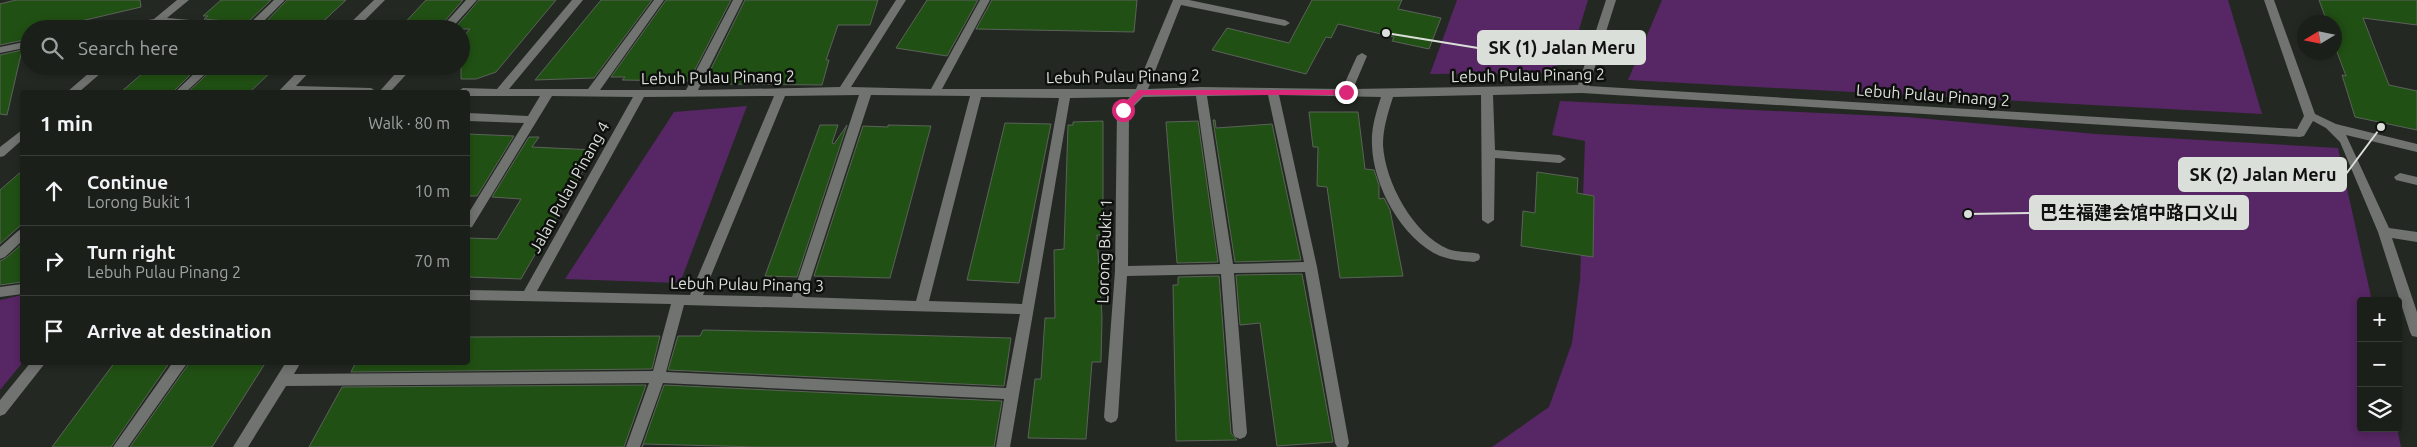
<!DOCTYPE html>
<meta charset="utf-8">
<style>
body{margin:0;font-family:Ubuntu,"Noto Sans SC",sans-serif;background:#232723;color:#f1f3f6}
.controls{position:absolute;right:15px;bottom:15px;display:grid;overflow:hidden;border-radius:5px;box-shadow:0 2px 8px #0003}
.controls button{width:45px;height:45px;display:grid;place-items:center;padding:0;border:0;border-bottom:1px solid #383d39;background:#1a1f1a;color:#f1f3f6;font:25px sans-serif}
.compass{position:absolute;left:2297px;top:15px;width:45px;height:45px;border-radius:50%;background:#1a1f1a;box-shadow:0 2px 8px #0003;rotate:260deg}
.stop{position:absolute;width:15px;height:15px;margin:-11px;border:4px solid #db2777;border-radius:50%;background:#fff}
.stop.end{background:#db2777;border-color:#fff;box-shadow:0 1px 5px #0008}
.list{margin:0;padding:0;list-style:none}
h2{display:flex;justify-content:space-between;align-items:center;height:65px;margin:0;padding:0 20px;font-size:21px}
h2 small{font-size:16px;font-weight:400;color:#9fa2a2}
.list li{display:grid;grid-template-columns:32px 1fr auto;gap:15px;align-items:center;box-sizing:border-box;height:70px;padding:0 20px;border-top:1px solid #383d39}
.list b{display:block;font-size:19px;white-space:nowrap}
.list p{margin:0;font-size:16px;white-space:nowrap;color:#9fa2a2}
.list em{font-size:16px;font-style:normal;color:#9fa2a2}
.icon{flex:none;width:28px;height:28px;fill:none;stroke:currentColor;stroke-width:2;stroke-linecap:round;stroke-linejoin:round}
.map{position:relative;flex:none;width:2417px;height:447px;overflow:hidden}
.search{position:absolute;background:#1a1f1a;box-shadow:0 2px 8px #0003;left:20px;top:20px;width:450px;height:55px;display:flex;align-items:center;gap:12px;box-sizing:border-box;padding:0 18px;border-radius:28px;color:#9fa2a2;font-size:19px}
.panel{position:absolute;background:#1a1f1a;box-shadow:0 2px 8px #0003;left:20px;top:90px;width:450px;height:275px;border-radius:5px}
.map>svg:first-child{display:block}
.green{fill:#572664}
.building{fill:#215014;stroke:#5c625a}
.lines{fill:none;stroke-linecap:round;stroke-linejoin:round}
.minor{fill:#707370;fill-rule:evenodd}
.route{fill:#db2777}
.labels{text-anchor:middle;stroke-width:5;stroke-linejoin:round;paint-order:stroke}
.street-label{font-size:16px;fill:#dbdfda;stroke:#0e100d}
.leader{fill:none;stroke:#dbdfda;stroke-width:2}
.callout-dot{fill:#dbdfda;stroke:#0e100d;stroke-width:2}
.callout{fill:#dbdfda;stroke:#dbdfda;stroke-width:2}
.callout-label{font-size:18px;text-anchor:middle;font-weight:bold;fill:#111}
</style>
<div class="map">
<svg width="2417" height="447" viewBox="0 0 2417 447">
<rect width="100%" height="100%" fill="#232922"/>
<path class="green" d="M1457,0H1588L1570,59L1543,73L1430,74Z
M1662,0H2228L2262,114L1628,80Z
M1560,101L1907,117L2096,134L2338,148L2372,301H2361V428H2397L2401,447H1492L1549,407L1572,343L1580,280L1585,141L1552,135Z
M747,106L680,283L565,279L674,112Z
M22,295L23,362L0,390V300Z"/>
<path class="building" d="M16,0H140L141,7L47,29H29L24,40L0,45V4Z
M221,0H271L247,23L204,19L208,16H203Z
M287,0H346L315,29H259Z
M426,0H463L438,29H399Z
M479,0H556L496,72L476,79H461V39L470,29H454Z
M601,0H652L594,78L535,80Z
M666,0H731L689,81L622,80L625,77H611Z
M745,0H878L870,25H838L826,60H829L822,85L729,84L730,81H705Z
M927,0H978L947,56L896,48Z
M992,0H1137L1134,32L976,29Z
M1312,0H1402L1398,9L1441,18L1429,49L1392,41L1394,37L1338,24L1331,38L1326,37L1306,74L1212,50L1227,28L1289,43Z
M2319,0H2417V25L2363,18L2389,85L2417,91V130L2355,117L2342,75L2346,76L2334,44V22H2327Z
M22,50L7,115L0,114V55Z
M151,66H199L173,92H121Z
M216,66H277L250,92H188Z
M1309,112H1358L1365,169L1374,170L1379,185V199L1384,198L1390,210L1403,276L1340,278L1327,187L1317,186L1318,147H1313Z
M1213,120H1215L1216,128L1272,124L1301,260L1235,262Z
M1103,121V235H1097L1102,317L1101,362H1092L1086,439L1028,438L1035,379H1041L1045,318H1055L1054,250L1064,249L1068,125H1073V122Z
M1198,121L1218,262L1177,263L1166,122Z
M1005,123L1051,124L1019,283L967,280Z
M820,125H838L832,143L834,144L847,125L797,277L765,276Z
M888,125L931,126L890,278L814,276L863,126L888,127Z
M468,134L514,136L477,196H468Z
M529,137H539L532,147L595,150L521,279L468,277V238L497,239L521,199L492,197Z
M22,171V224L0,244V190Z
M1537,172L1578,178L1577,193L1594,196L1593,257L1521,246L1523,211L1535,213Z
M22,244V282L0,285V261L6,258Z
M1302,274L1333,442L1277,446L1260,323L1240,325L1236,275Z
M1219,276L1231,433L1237,440L1176,441L1173,285H1178V277Z
M703,330L797,332L1011,338L1004,386L668,370L678,336H700Z
M655,336H660L652,369L351,372L356,362H468V337Z
M115,362H170L111,447H52Z
M190,362H266L212,447H130Z
M646,385L624,447H309L342,387Z
M664,385L1002,401L994,447H758L644,444L642,447Z"/>
<g class="lines">
<path class="minor" d="M177,0H189L167,18L248,25L274,0H285L256,29H217L160,24L134,29H110L115,26L154,19Z
M374,0H385L356,29H344Z
M466,0H477L451,29H440Z
M572,0H583L509,89H588L654,0H664L600,90H686L733,0H743L698,90L840,87L896,0H906L851,87L931,89L980,0H990L942,89H1136L1173,0H1189L1285,20L1290,23L1285,26L1181,5L1148,89L1201,87L1342,89L1357,56L1362,53L1367,56L1353,89L1578,85L1606,0H1616L1589,86L2297,129L2304,116L2264,0H2274L2315,114L2336,124L2417,144V152L2346,135L2389,228L2417,232V242L2392,238L2417,312V337L2412,336L2410,332L2378,232L2340,142L2326,128L2313,121L2304,136L2300,137L1582,93L1493,95L1495,150L1560,155L1566,159L1560,163L1495,158L1494,220L1488,224L1482,220L1481,95L1393,97C1388,113 1383,128 1383,145C1385,182 1413,234 1448,249C1458,253 1469,251 1479,254L1480,257L1479,260L1474,262C1463,261 1451,260 1440,256C1402,239 1373,186 1372,145C1371,128 1376,113 1381,97L1279,95L1317,267L1349,443L1347,447H1337L1335,443L1305,272L1234,273L1247,433L1245,437L1240,439L1235,437L1233,433L1221,274L1127,276L1118,417L1116,421L1111,423L1106,421L1104,417L1115,271L1117,110L1130,97L1070,98L1010,447H996L1004,399L663,383L640,447H626L649,383L286,386L248,447H233L286,362H301L294,374L653,371L671,304L468,300V290L524,291L633,97L552,96L472,227L468,228V214L524,123L468,121V113L528,116L540,96H468V92H457L463,88L497,89ZM859,95L792,297L703,295L785,96ZM871,95L970,96L916,301L805,297ZM1268,95L1304,262L1233,264L1207,96ZM774,96L690,295L537,291L644,97ZM1196,96L1220,264L1128,266L1129,111L1143,97ZM981,97L1059,98L1022,304L929,301ZM684,305L1020,314L1006,388L666,372Z
M29,41V47L0,53V47Z
M97,66H109L79,92H67Z
M202,66H214L186,92H175Z
M303,66H315L296,86L371,88L377,92H278Z
M402,66H414L390,92H379Z
M22,130V140L4,156L0,157V147Z
M2400,173L2417,177V185L2396,180L2394,177Z
M22,229V241L5,257L0,259V247L18,231Z
M22,284V294L0,297V287Z
M31,362H46L5,414L0,416V400Z
M173,362H188L128,447H113Z"/>
</g>
<path class="route" d="M1138,90H1346L1350,92L1346,95H1143L1126,112H1120V109Z"/>
<g class="labels">
<g class="street-label">
<text transform="translate(1528 75) rotate(-1)" y="6">Lebuh Pulau Pinang 2</text>
<text transform="translate(1123 76) rotate(-1)" y="6">Lebuh Pulau Pinang 2</text>
<text transform="translate(718 77) rotate(-1)" y="6">Lebuh Pulau Pinang 2</text>
<text transform="translate(1933 95) rotate(4)" y="6">Lebuh Pulau Pinang 2</text>
<text transform="translate(569 187) rotate(-61)" y="6">Jalan Pulau Pinang 4</text>
<text transform="translate(1104 251) rotate(-88)" y="6">Lorong Bukit 1</text>
<text transform="translate(747 284) rotate(1)" y="6">Lebuh Pulau Pinang 3</text>
</g>
</g>
<path class="leader" d="M1386 33L1478 48M2381 127L2346 174M1968 214L2030 213"/>
<g class="callout-dot">
<circle cx="1386" cy="33" r="5"/>
<circle cx="2381" cy="127" r="5"/>
<circle cx="1968" cy="214" r="5"/>
</g>
<g class="callout">
<rect x="1478" y="31" width="167" height="33" rx="5"/>
<rect x="2179" y="158" width="167" height="33" rx="5"/>
<rect x="2030" y="196" width="218" height="33" rx="5"/>
</g>
<g class="callout-label">
<text x="1562" y="54">SK (1) Jalan Meru</text>
<text x="2263" y="181">SK (2) Jalan Meru</text>
<text x="2139" y="219">巴生福建会馆中路口义山</text>
</g>
</svg>
<div class="controls">
<button>+</button>
<button>−</button>
<button><svg class="icon" aria-label="layers" viewBox="0 0 24 24"><path d="M12 4l9 5-9 5-9-5zM3 14l9 5 9-5"/></svg></button>
</div>
<svg class="compass" viewBox="-18 -18 36 36"><path d="M0-13l5 13h-10z" fill="#e53935"/><path d="M0 13l5-13h-10z" fill="#9fa2a2"/></svg>
<div class="stop" style="left:1123px;top:110px"></div>
<div class="stop end" style="left:1346px;top:92px"></div>
<div class="search"><svg class="icon" aria-label="search" viewBox="0 0 24 24"><circle cx="10" cy="10" r="6"/><path d="M15 15l6 6"/></svg>Search here</div>
<section class="panel">
<h2>1 min<small>Walk · 80 m</small></h2>
<ul class="list">
<li><svg class="icon" aria-label="ahead" viewBox="0 0 24 24"><path d="M12 20V5M6 11l6-6 6 6"/></svg><div><b>Continue</b><p>Lorong Bukit 1</p></div><em>10 m</em></li>
<li><svg class="icon" aria-label="right" viewBox="0 0 24 24"><path d="M7 20v-9h11M14 6l5 5-5 5"/></svg><div><b>Turn right</b><p>Lebuh Pulau Pinang 2</p></div><em>70 m</em></li>
<li><svg class="icon" aria-label="arrive" viewBox="0 0 24 24"><path d="M6 21V4h12l-3 4 3 4H6"/></svg><div><b>Arrive at destination</b></div></li>
</ul>
</section>
</div>
